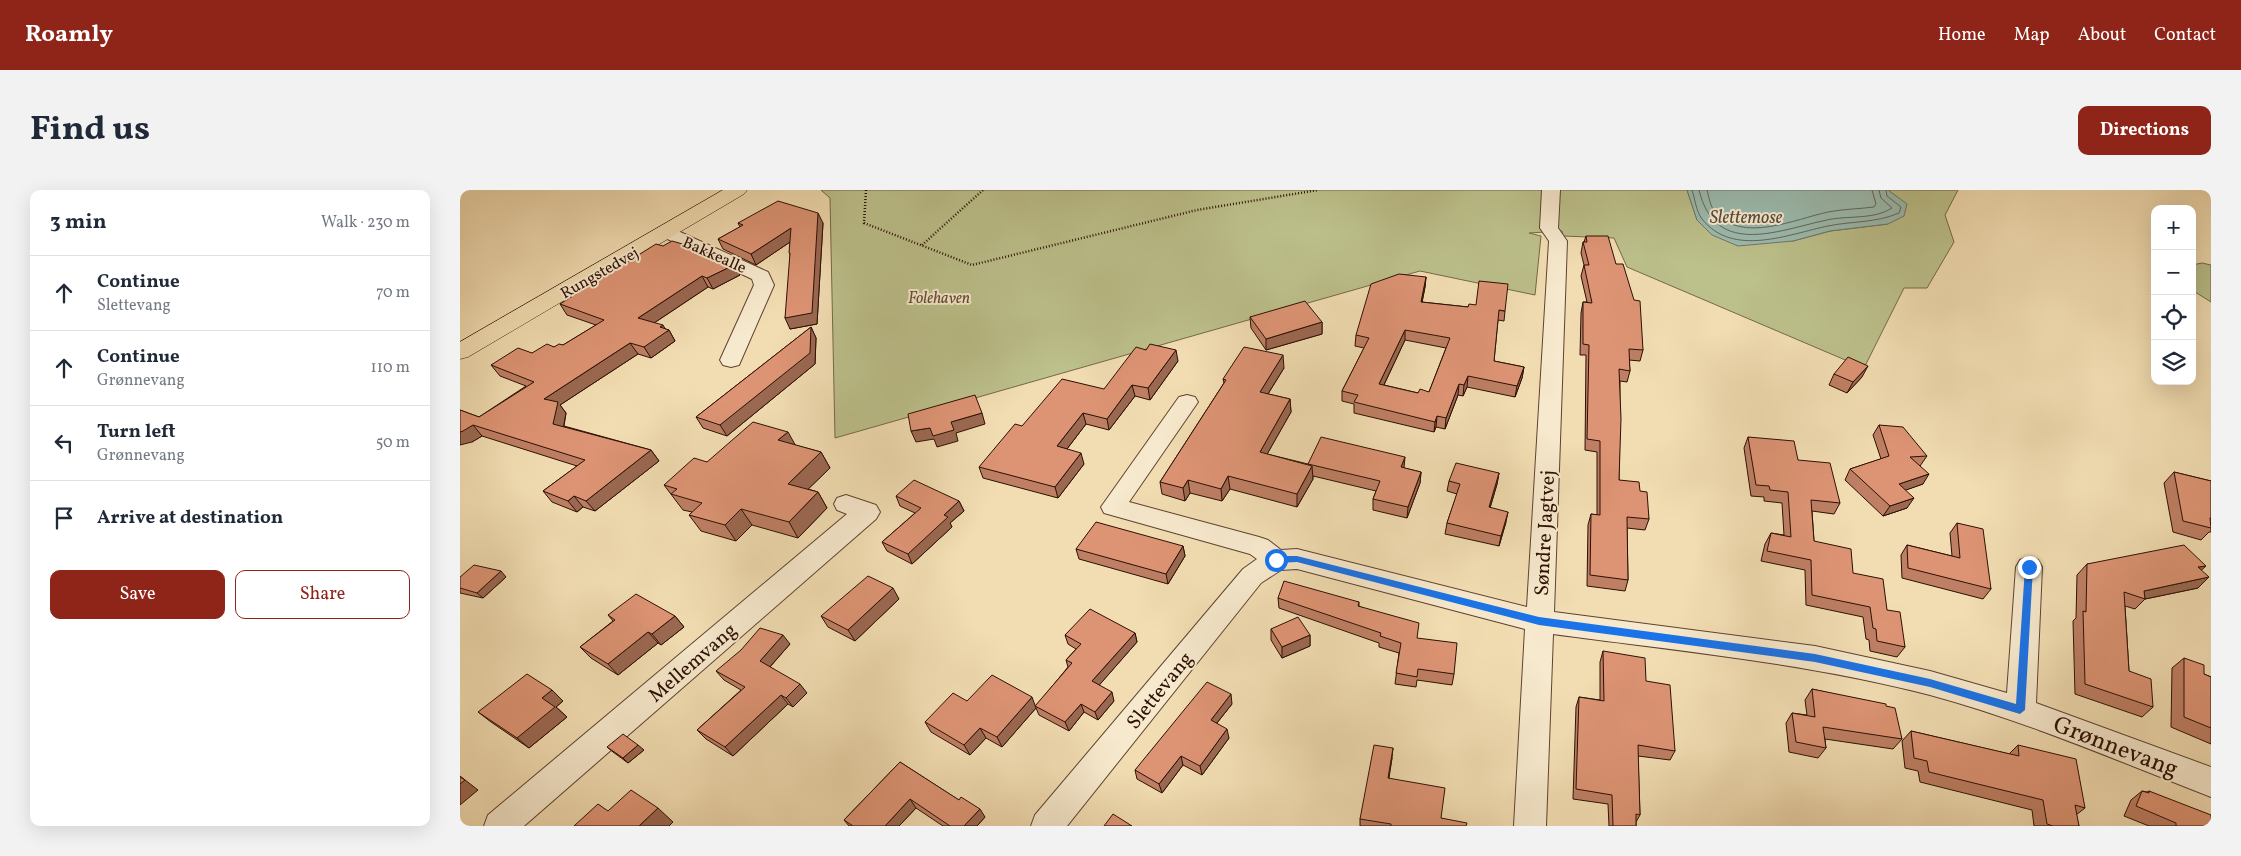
<!DOCTYPE html>
<meta charset="utf-8">
<style>
body{margin:0;font-family:Vollkorn,serif;background:#f2f2f3;color:#1f2937}
.controls{position:absolute;right:15px;top:15px;display:grid;overflow:hidden;border-radius:10px;box-shadow:0 5px 20px #0002}
.controls button{width:45px;height:45px;display:grid;place-items:center;padding:0;border:0;border-bottom:1px solid #e0e1e3;background:#fff;color:#1f2937;font:25px sans-serif}
.stop{position:absolute;width:15px;height:15px;margin:-11px;border:4px solid #1a73e8;border-radius:50%;background:#fff}
.stop.end{background:#1a73e8;border-color:#fff;box-shadow:0 1px 5px #0008}
.list{margin:0;padding:0;list-style:none}
h2{display:flex;justify-content:space-between;align-items:center;height:65px;margin:0;padding:0 20px;font-size:21px}
h2 small{font-size:16px;font-weight:400;color:#747a83}
.list li{display:grid;grid-template-columns:32px 1fr auto;gap:15px;align-items:center;box-sizing:border-box;height:75px;padding:0 20px;border-top:1px solid #e0e1e3}
.list b{display:block;font-size:19px;white-space:nowrap}
.list p{margin:0;font-size:16px;white-space:nowrap;color:#747a83}
.list em{font-size:16px;font-style:normal;color:#747a83}
.actions{display:flex;gap:10px;padding:15px 20px}
.actions a{flex:1;padding:11px 0;border:1px solid #8f2418;border-radius:10px;text-align:center;font-size:18px;color:#8f2418}
.actions .main{background:#8f2418;color:#fff}
.icon{flex:none;width:28px;height:28px;fill:none;stroke:currentColor;stroke-width:2;stroke-linecap:round;stroke-linejoin:round}
.map{position:relative;flex:none;width:1751px;height:636px;overflow:hidden;border-radius:10px}
header{display:flex;align-items:center;gap:30px;box-sizing:border-box;height:70px;padding:0 25px;background:#8f2418;color:#fff}
header strong{font-size:24px}
nav{display:flex;gap:28px;margin-inline-start:auto;font-size:18px}
.intro{display:flex;align-items:center;justify-content:space-between;box-sizing:border-box;height:120px;padding:0 30px}
h1{margin:0;font-size:35px}
.button{padding:12px 22px;border-radius:10px;background:#8f2418;color:#fff;font-size:18px;font-weight:700}
main{display:flex;gap:30px;padding:0 30px}
aside{flex:1;background:#fff;border-radius:10px;box-shadow:0 5px 20px #0002}
.map>svg:first-child{display:block}
.green{fill:#bcc08b;stroke:#746848}
.water{fill:#9bbbaf;stroke:#6f766b}
.lines{fill:none;stroke-linecap:round;stroke-linejoin:round}
.shore{stroke:#64655a;stroke-width:1}
.minor-casing{stroke:#5e4230;stroke-width:2}
.major-casing{stroke:#2c0f04;stroke-width:1}
.path{stroke:#2c0f04;stroke-width:2.5;stroke-dasharray:1 2;stroke-linecap:butt}
.minor{fill:#f7e9cd;fill-rule:evenodd}
.major{fill:#f2ddb2;fill-rule:evenodd}
.wall{fill:#be7f64;stroke:#2c0f04;fill-rule:evenodd}
.shaded-wall{fill:#9b6851;stroke:#2c0f04}
.building{fill:#dd9474;stroke:#2c0f04;fill-rule:evenodd}
.route{fill:#1a73e8}
.labels{text-anchor:middle;stroke-width:4;stroke-linejoin:round;paint-order:stroke}
.far-street-label{font-size:16px;fill:#2c0f04;stroke:#f7e9cd}
.far-park-label{font-size:16px;font-style:italic;fill:#5e4d33;stroke:#f7e9cd}
.far-water-label{font-size:18px;font-style:italic;fill:#534b40;stroke:#f7e9cd}
.street-label{font-size:20px;fill:#2c0f04;stroke:#f7e9cd}
.near-street-label{font-size:24px;fill:#2c0f04;stroke:#f7e9cd}
</style>
<header>
<strong>Roamly</strong>
<nav><a>Home</a><a>Map</a><a>About</a><a>Contact</a></nav>
</header>
<div class="intro"><h1>Find us</h1><a class="button">Directions</a></div>
<main>
<aside>
<h2>3 min<small>Walk · 230 m</small></h2>
<ul class="list">
<li><svg class="icon" aria-label="ahead" viewBox="0 0 24 24"><path d="M12 20V5M6 11l6-6 6 6"/></svg><div><b>Continue</b><p>Slettevang</p></div><em>70 m</em></li>
<li><svg class="icon" aria-label="ahead" viewBox="0 0 24 24"><path d="M12 20V5M6 11l6-6 6 6"/></svg><div><b>Continue</b><p>Grønnevang</p></div><em>110 m</em></li>
<li><svg class="icon" aria-label="left" viewBox="0 0 24 24"><path d="M17 20v-9H6M10 6l-5 5 5 5"/></svg><div><b>Turn left</b><p>Grønnevang</p></div><em>50 m</em></li>
<li><svg class="icon" aria-label="arrive" viewBox="0 0 24 24"><path d="M6 21V4h12l-3 4 3 4H6"/></svg><div><b>Arrive at destination</b></div></li>
</ul>
<div class="actions"><a class="main">Save</a><a>Share</a></div>
</aside>
<div class="map">
<svg width="1751" height="636" viewBox="0 0 1751 636">
<rect width="100%" height="100%" fill="#f2ddb2"/>
<filter id="stains"><feTurbulence type="fractalNoise" baseFrequency=".004" numOctaves="4"/><feColorMatrix values="0 0 0 0 .2 0 0 0 0 .09 0 0 0 0 .02 0 0 0 .5 -.17"/></filter>
<radialGradient id="worn" r=".72"><stop offset=".6" stop-color="#630" stop-opacity="0"/><stop offset="1" stop-color="#630" stop-opacity=".3"/></radialGradient>
<path class="green" d="M361,0H1227L1237,30L1333,51L1370,41L1428,34L1447,15L1428,0H1498L1485,25L1494,52L1467,98H1444L1404,178L1167,77L1154,48L1103,46L1102,41L1069,43L1081,46L1075,105L960,81L375,248L370,8Z
M1742,73L1751,75V112L1732,100V75Z"/>
<path class="water" d="M1227,0H1428L1447,14L1444,26L1428,34L1370,41L1333,51L1278,56L1252,45L1237,30Z"/>
<g class="lines">
<path class="shore" d="M1232,0C1235,9 1236,21 1242,29C1273,68 1329,44 1368,36C1392,31 1416,33 1439,23L1441,17L1427,6L1426,0
M1239,0C1256,71 1323,38 1372,29C1391,26 1416,29 1432,18L1421,8L1419,0
M1247,0C1249,7 1250,16 1255,22C1282,54 1335,29 1368,22C1383,19 1399,19 1414,17L1416,14L1412,0"/>
<defs>
<path id="minor" d="M1082,0H1100L1098,38L1107,51L1094,422L1355,456L1470,481L1547,503L1556,377L1560,370L1569,367L1578,370L1582,377L1576,513L1751,577V607C1658,571 1566,531 1470,505C1347,473 1219,461 1093,444L1086,636H1054L1065,439L837,379L821,380L801,393L607,636H571L575,625L783,379L797,369L790,364L644,323L641,317L719,207L727,205L735,207L738,212L669,312L799,347L808,350L821,360L837,359L1067,417L1089,51L1080,38Z
M207,36L308,82L314,95L279,175L271,177L263,175L260,170L294,95L292,89L201,46L198,42L201,38Z
M386,305L416,315L420,322L416,329L64,636H24L28,625L387,324L377,320L374,314L377,308Z"/>
<path id="major" d="M263,0H287L284,4L8,167L0,169V152Z"/>
</defs>
<use href="#minor" class="minor-casing"/>
<use href="#major" class="major-casing"/>
<path class="path" d="M406,0L404,33L512,75L737,20L858,0
M462,55L523,0"/>
<use href="#minor" class="minor"/>
<use href="#major" class="major"/>
</g>
<path class="wall" d="M278,33H363L357,134L330,139V52L296,75L263,59L258,49L280,37Z
M1126,46L1156,74L1183,160L1180,171L1169,170L1170,181L1167,192L1160,191L1159,290L1180,301L1189,329L1185,340L1167,338L1168,390L1165,401L1127,396L1128,335L1131,324L1137,325V262L1125,260L1126,165H1120L1121,123L1123,112H1127L1121,86L1124,75L1121,63L1123,52H1124Z
M274,75L280,85L253,99L248,97L194,133L205,139L209,140L215,151L191,168L178,164L100,215L106,223L104,236L191,260L199,271L135,321L123,317L117,322L92,312L83,301L117,276L22,246L12,252L0,220L19,227L66,196L40,186L31,175L94,157L103,155L136,135L107,125L100,114Z
M966,87L965,97L962,112L1045,121L1044,131L1038,130L1034,171L1064,177L1062,188L1055,207L1007,197L1003,206L998,205L985,239L976,237L974,242L894,223V214L882,211V201L904,158L895,156L896,145ZM945,150L986,158L969,202L958,203L924,195Z
M790,127L862,132V144L806,160L791,138Z
M351,137L356,148L355,174L267,246L243,238L236,227Z
M718,171L690,210L675,206L649,240L626,234L607,259L624,274L598,308L523,288L519,277L562,236Z
M824,178L808,204L830,209L831,222L807,264L848,274L944,278L961,282L960,293L947,328L913,320V309L916,301L853,286V289L837,317L770,299L762,311L730,303L725,311L702,304L700,292L764,193L763,189Z
M1374,184L1402,187L1387,203L1369,195Z
M1419,235L1467,266L1460,276L1463,294L1445,300L1447,318L1423,326L1385,290L1390,279L1421,269L1413,245Z
M1288,247L1338,270L1380,313L1374,324L1352,321L1354,351L1393,383L1427,420L1445,457L1437,467L1410,461L1409,450L1406,449L1403,427L1346,415L1345,380L1301,371L1305,354L1311,343L1324,345L1322,313L1304,311V307L1291,306L1284,258Z
M335,255L361,262L370,278L348,299L358,302L367,318L338,348L292,335L276,351L241,341L229,325L232,322L223,320L204,295L247,272Z
M1714,282L1751,291V342H1749L1741,350L1713,342L1704,293Z
M1039,283L1037,294L1030,318L1046,332L1039,356L985,344L987,333L997,304L987,301L989,291Z
M436,306L499,311L504,321L490,333L492,337L452,374L427,361L422,352L455,323L440,316Z
M1497,333L1531,399L1523,409L1442,388L1441,365L1447,355L1492,366L1490,343Z
M723,356L725,366L708,394L619,369L616,359Z
M1627,374L1741,380L1738,398L1685,409L1675,419L1665,416L1669,481L1693,517L1682,527L1615,504L1613,431L1616,428L1617,385Z
M0,387H46L23,408L0,403Z
M818,408L899,412V416L957,448L994,484L992,495L957,490L956,497L935,494L939,463L919,457V453L819,418Z
M439,409L395,451L368,437L361,426Z
M148,425L215,426L224,437L201,455L198,453L158,485L131,468L120,457L153,431Z
M811,439L850,445V456L822,468L811,450Z
M675,443L677,452L639,495L654,511L638,530L624,522L609,541L579,525L576,518L542,557L526,548L510,565L471,542L465,532L507,511L576,516L608,477L606,470L616,459L608,454L605,445Z
M330,454L310,477L347,503L333,517L328,514L273,566L246,549L237,540L281,500L264,490L256,481Z
M1143,461L1186,491L1215,561L1210,570L1178,566L1180,625L1176,632V636H1149L1148,614L1113,609L1116,517L1119,507L1140,510V472Z
M1724,468L1744,484L1751,487V554L1711,537L1712,478Z
M1352,499L1426,516L1442,549L1433,559L1365,549L1366,558L1358,568L1329,562L1326,533L1332,523L1347,525L1345,510Z
M103,511L96,517L107,527L69,558L31,532L18,522Z
M772,514L757,533L769,548L742,585L723,575L702,603L677,589L675,580Z
M1451,541L1549,564L1558,555L1625,618L1616,625L1619,636H1574L1572,620L1460,592L1458,581L1445,578L1442,551Z
M147,557L184,560L168,573L153,562Z
M932,568L929,588L981,628L1006,636H900V629Z
M440,572L525,627L517,636H483L456,618L439,636H389L384,630Z
M1682,601L1687,602L1689,601L1751,636H1689L1664,626L1671,610Z"/>
<path class="shaded-wall" d="M358,23L363,33L357,134L330,139L325,128Z
M331,38L336,48L296,75L291,64Z
M274,75L280,85L253,99L247,88Z
M242,86L248,97L185,139L178,128Z
M966,87L965,97L960,123L961,112Z
M862,132V144L806,160V149Z
M203,135L207,142L209,140L215,151L191,168L184,157L200,137Z
M351,137L356,148L355,174L267,246L260,235Z
M945,140V150L919,205V194Z
M170,153L178,164L100,215L106,223L102,245L93,234L84,209Z
M716,160L718,171L690,210L688,198Z
M823,165L824,178L801,215L800,202Z
M1408,176L1402,187L1387,203L1393,192Z
M1064,177L1062,188L1055,207L1057,196Z
M1008,186L1007,197L1003,206L1004,195Z
M999,194L998,205L985,239L986,228Z
M672,195L675,206L649,240L647,229Z
M830,209L831,222L801,275L800,262Z
M522,223L525,234L496,243L498,251L477,257L474,249L456,252L451,241L470,238Z
M623,223L626,234L600,268L597,256Z
M977,226L976,237L974,242L975,232Z
M13,235L22,246L12,252L0,255V242Z
M328,242L337,258L318,250Z
M191,260L199,271L135,321L126,311Z
M361,262L370,278L337,310L328,294Z
M621,263L624,274L598,308L595,297Z
M945,267L944,278L940,288L941,277Z
M852,276L853,289L837,317V304Z
M961,282L960,293L947,328L948,317Z
M1039,283L1037,294L1027,328L1029,317Z
M1469,284L1463,294L1432,305L1439,294Z
M768,286L770,299L762,311L761,299Z
M728,290L730,303L725,311L723,298Z
M358,302L367,318L338,348L329,332Z
M114,306L123,317L117,322L108,311Z
M1454,308L1447,318L1423,326L1430,316Z
M499,311L504,321L490,333L492,337L452,374L448,364L484,325Z
M281,319L292,335L276,351L265,335Z
M1048,322L1046,332L1039,356L1041,346Z
M723,356L725,366L708,394L706,384Z
M1746,376L1735,386L1738,377Z
M41,381L46,387L23,408L17,403Z
M1749,387L1738,398L1685,409L1684,401Z
M433,398L439,409L395,451L388,440Z
M215,426L224,437L201,455L192,444Z
M188,442L198,453L158,485L148,474Z
M675,443L677,452L635,500L632,491Z
M323,445L330,454L307,480L300,471Z
M850,445V456L822,468V457Z
M340,494L347,503L333,517L326,508Z
M92,500L103,511L96,517L107,527L69,558L57,548L82,508Z
M652,502L654,511L638,530L635,522Z
M771,504L772,514L752,539L751,530Z
M321,505L328,514L273,566L265,557Z
M572,507L576,518L542,557L537,547Z
M621,514L624,522L609,541L605,532Z
M520,538L526,548L510,565L504,555Z
M767,539L769,548L742,585L740,576Z
M178,555L184,560L168,573L163,568Z
M933,558L932,568L927,598L928,588Z
M721,566L723,575L702,603L699,594Z
M0,586L18,600L0,615Z
M450,609L456,618L439,636H425Z
M198,618L213,632L209,636H179Z
M520,619L525,627L517,636H504Z"/>
<path class="building" d="M318,11L358,23L352,123L325,128L330,63H329L331,38L291,64L258,49L283,35L278,33Z
M1126,46H1148L1156,74H1163L1174,110L1180,111L1183,160L1169,159L1170,181L1159,179L1161,229L1159,290L1179,292L1180,301L1187,302L1189,329L1167,327L1168,390L1130,385L1131,324L1140,325V251L1127,249L1129,155L1123,154V112L1132,113L1124,75H1129L1123,52H1127Z
M212,51L240,59L274,75L247,88L242,86L178,128L203,135L200,137L209,140L184,157L170,153L84,209L98,212L93,234L191,260L126,311L114,306L108,311L83,301L125,270L13,235L3,241L0,242V220L19,227L74,192L31,175L58,158L72,163L87,154L94,157L99,154L103,155L144,130L100,114L196,54L203,56Z
M939,84L966,87L961,112L1008,117L1009,114L1016,115L1019,91L1048,94L1045,121L1039,120L1034,171L1064,177L1057,196L1008,186L1004,195L999,194L986,228L977,226L975,232L894,212L898,205L882,201L909,148L896,145L911,94ZM945,140L990,148L969,202L960,199L958,203L919,194Z
M845,111L862,132L806,149L790,127Z
M351,137L350,163L260,235L236,227Z
M690,154L716,160L688,198L672,195L647,229L623,223L597,256L621,263L595,297L519,277L555,234L562,236L602,189L644,199L676,157L686,160Z
M784,157L823,165L800,202L830,209L800,262L852,276L837,304L768,286L761,299L728,290L723,298L700,292L766,190L763,189Z
M1388,167L1408,176L1393,192L1374,184Z
M515,205L522,223L491,232L494,240L473,246L470,238L451,241L448,224Z
M293,232L328,242L318,250L361,262L328,294L358,302L329,332L281,319L265,335L229,325L242,313L211,304L217,299L204,295L234,268L247,272Z
M1419,235L1443,237L1467,266L1450,267L1469,284L1439,294L1454,308L1430,316L1390,279L1429,266Z
M861,247L945,267L941,277L961,282L948,317L913,309L920,291L848,274Z
M1288,247L1334,251L1338,270L1370,273L1380,313L1351,310L1354,351L1391,359L1393,383L1423,389L1427,420L1440,422L1445,457L1417,451L1416,439L1413,438L1410,417L1352,405L1351,370L1307,361L1311,343L1331,347L1328,302L1310,300L1309,296L1296,295Z
M996,273L1039,283L1029,317L1048,322L1041,346L987,333L1000,294L989,291Z
M1714,282L1751,291V328H1750L1751,338L1723,331Z
M454,290L499,311L484,325L488,327L448,364L422,352L461,318L436,306Z
M636,332L723,356L706,384L616,359Z
M1497,333L1523,339L1531,399L1448,378L1447,355L1500,368Z
M1724,355L1746,376L1738,377L1749,387L1684,401L1685,409L1664,402L1669,481L1691,489L1693,517L1625,494L1623,421L1626,422L1627,374Z
M14,375L41,381L17,403L0,398V387Z
M408,386L433,398L388,440L361,426Z
M824,391L899,412L898,416L959,433L957,448L997,453L994,484L958,479L957,487L936,483L941,453L920,446L921,443L818,408Z
M176,404L215,426L192,444L188,442L148,474L120,457L155,430L148,425Z
M630,419L675,443L632,491L652,502L635,522L621,514L605,532L575,516L612,473L606,470L621,454L605,445Z
M838,427L850,445L822,457L811,439Z
M300,438L323,445L300,471L340,494L326,508L321,505L265,557L237,540L285,497L256,481L281,460Z
M1143,461L1185,468L1186,491L1210,495L1215,561L1178,555L1180,625L1176,624V636H1153L1152,605L1116,599L1119,507L1144,511Z
M1724,468L1744,475V484L1751,487V538L1724,527Z
M67,484L92,500L82,508L95,517L57,548L18,522Z
M532,485L572,507L537,547L520,538L504,555L465,532L493,503L507,511Z
M747,492L771,504L751,530L767,539L740,576L721,566L699,594L675,580Z
M1352,499L1426,514V516L1435,518L1442,549L1363,537L1366,558L1336,552L1332,523L1355,527Z
M1451,541L1559,566L1558,555L1616,569L1625,618L1615,615L1619,636H1593L1587,634L1583,610L1469,582L1467,571L1454,568Z
M163,544L178,555L163,568L147,557Z
M914,555L933,558L928,588L985,598L981,628L1007,633L1006,636H931V634L900,629Z
M440,572L499,610L501,607L520,619L504,636H490L450,609L425,636H393L384,630Z
M0,587L5,590L0,594Z
M171,600L198,618L179,636H114L138,614L148,621Z
M1682,601L1689,603V601L1751,625V636H1716V633L1676,616Z
M653,624L672,636H644Z"/>
<path class="route" d="M837,366L1079,427L1355,464L1470,489L1556,514L1565,377L1569,373L1573,377L1565,520L1560,524L1470,497L1355,472L1079,435L837,372L816,373L812,370L816,366Z"/>
<g class="labels">
<g class="far-street-label">
<text transform="translate(255 64) rotate(24)" y="6">Bakkealle</text>
<text transform="translate(139 82) rotate(-30)" y="6">Rungstedvej</text>
</g>
<g class="far-park-label">
<text x="479" y="113">Folehaven</text>
</g>
<g class="far-water-label">
<text x="1286" y="33">Slettemose</text>
</g>
<g class="street-label">
<text transform="translate(1084 343) rotate(-87)" y="7">Søndre Jagtvej</text>
<text transform="translate(232 472) rotate(-41)" y="7">Mellemvang</text>
<text transform="translate(699 500) rotate(-51)" y="7">Slettevang</text>
</g>
<g class="near-street-label">
<text transform="translate(1656 556) rotate(21)" y="8">Grønnevang</text>
</g>
</g>
<rect width="100%" height="100%" filter="url(#stains)"/>
<rect width="100%" height="100%" fill="url(#worn)"/>
</svg>
<div class="controls">
<button>+</button>
<button>−</button>
<button><svg class="icon" aria-label="locate" viewBox="0 0 24 24"><circle cx="12" cy="12" r="6"/><path d="M12 2v4M12 18v4M2 12h4M18 12h4"/></svg></button>
<button><svg class="icon" aria-label="layers" viewBox="0 0 24 24"><path d="M12 4l9 5-9 5-9-5zM3 14l9 5 9-5"/></svg></button>
</div>
<div class="stop" style="left:816px;top:370px"></div>
<div class="stop end" style="left:1569px;top:377px"></div>
</div>
</main>
